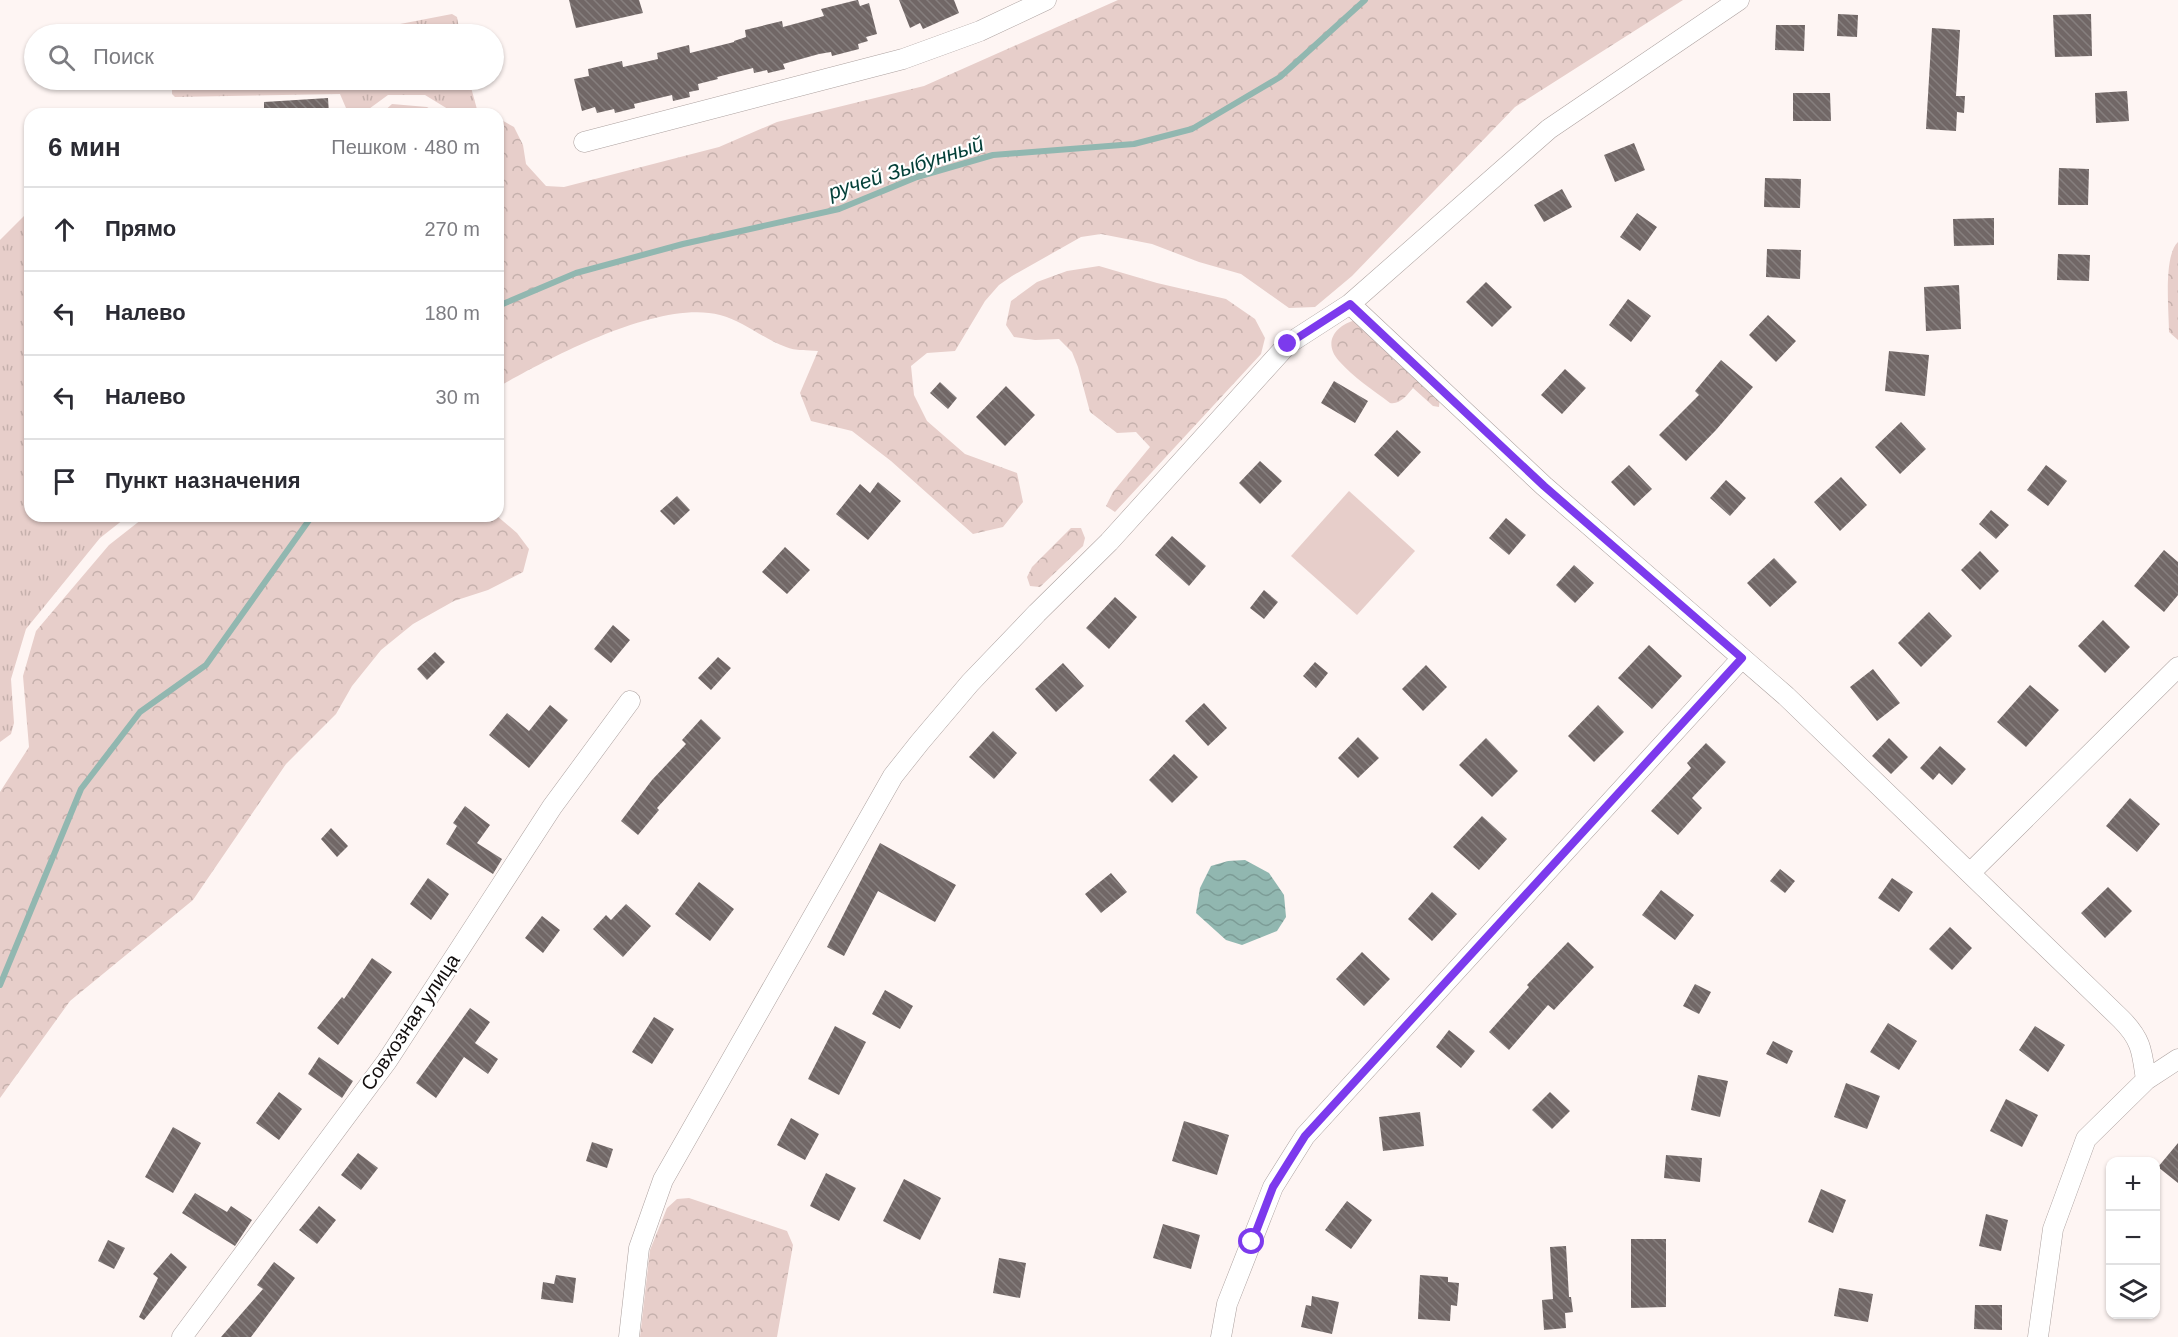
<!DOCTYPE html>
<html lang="ru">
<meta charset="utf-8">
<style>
body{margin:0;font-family:Arial,sans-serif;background:#f7f7f7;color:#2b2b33}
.controls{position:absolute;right:18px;bottom:18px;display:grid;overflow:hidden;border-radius:12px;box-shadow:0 2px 4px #0004}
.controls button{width:54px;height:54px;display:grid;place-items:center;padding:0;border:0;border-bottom:2px solid #e1e1e2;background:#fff;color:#2b2b33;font:30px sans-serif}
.stop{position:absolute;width:18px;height:18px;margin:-14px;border:4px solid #7c3aed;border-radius:50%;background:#fff}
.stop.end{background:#7c3aed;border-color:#fff;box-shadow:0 2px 6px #0008}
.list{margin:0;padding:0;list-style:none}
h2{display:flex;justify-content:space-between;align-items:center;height:78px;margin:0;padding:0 24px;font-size:26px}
h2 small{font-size:20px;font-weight:400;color:#7c7c81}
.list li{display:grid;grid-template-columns:39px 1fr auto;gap:18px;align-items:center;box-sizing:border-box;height:84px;padding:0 24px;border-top:2px solid #e1e1e2}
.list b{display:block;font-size:22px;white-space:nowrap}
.list em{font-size:20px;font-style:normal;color:#7c7c81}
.icon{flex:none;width:33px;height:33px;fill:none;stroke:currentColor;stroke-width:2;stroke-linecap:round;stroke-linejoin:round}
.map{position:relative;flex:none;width:2178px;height:1337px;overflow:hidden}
.search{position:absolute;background:#fff;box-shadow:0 2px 4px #0004;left:24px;top:24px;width:480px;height:66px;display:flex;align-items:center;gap:15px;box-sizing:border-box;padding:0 21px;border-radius:33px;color:#7c7c81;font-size:22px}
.panel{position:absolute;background:#fff;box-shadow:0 2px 4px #0004;left:24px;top:108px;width:480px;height:414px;border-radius:18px}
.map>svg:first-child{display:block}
.grass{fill:url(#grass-tufts)}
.forest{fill:url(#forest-crowns)}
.green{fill:#e7ceca}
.water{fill:url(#water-waves)}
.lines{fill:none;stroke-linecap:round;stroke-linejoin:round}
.stream{stroke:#91b7b0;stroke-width:6}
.building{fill:url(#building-back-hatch)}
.minor-casing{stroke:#aca19f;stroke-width:21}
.minor{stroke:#fff;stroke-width:20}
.route{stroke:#7c3aed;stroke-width:8}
.labels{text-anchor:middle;stroke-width:4.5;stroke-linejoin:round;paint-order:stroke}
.street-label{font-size:20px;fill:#120e0e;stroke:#fff}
.water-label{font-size:21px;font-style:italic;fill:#033f38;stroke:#fff}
</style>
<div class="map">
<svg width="2178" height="1337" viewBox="0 0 2178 1337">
<defs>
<pattern id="grass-tufts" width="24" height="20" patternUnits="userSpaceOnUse" patternTransform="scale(1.5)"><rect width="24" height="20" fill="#e7ceca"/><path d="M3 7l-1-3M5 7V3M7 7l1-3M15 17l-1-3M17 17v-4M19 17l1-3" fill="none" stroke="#c5b0ac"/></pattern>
<pattern id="forest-crowns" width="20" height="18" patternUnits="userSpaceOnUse" patternTransform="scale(1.5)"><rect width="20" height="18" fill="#e7ceca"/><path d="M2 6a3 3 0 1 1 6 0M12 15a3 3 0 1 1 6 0" fill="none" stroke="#c5b0ac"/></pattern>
<pattern id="water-waves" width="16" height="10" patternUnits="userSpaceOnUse" patternTransform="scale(1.5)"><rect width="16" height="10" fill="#91b7b0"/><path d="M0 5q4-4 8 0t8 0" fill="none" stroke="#7c9c96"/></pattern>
<pattern id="building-back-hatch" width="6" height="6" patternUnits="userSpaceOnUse" patternTransform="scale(1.5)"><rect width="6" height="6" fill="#716766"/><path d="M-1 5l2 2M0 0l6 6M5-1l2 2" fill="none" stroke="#867f7e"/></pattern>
</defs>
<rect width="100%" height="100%" fill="#fef5f3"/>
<path class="grass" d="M452,14L457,17L460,34H348Z
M196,80H469L478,113L456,114L425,95H388L362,114H356L346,108L340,94L175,97L172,94V88Z
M30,210V516H128L100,538L26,629L11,679L14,723L11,734L0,742V240Z"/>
<path class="forest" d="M1118,0H1683L1515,107L1352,276L1315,307L1289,308L1241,274L1199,262L1152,244L1101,234L1081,237L1012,276L999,285L985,301L955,351L927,353L911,366L914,395L927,421L965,454L1017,473L1023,502L1003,527L973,534L891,461L852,431L811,421L800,393L818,351C808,350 795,351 786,347C763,339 744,321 720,315C660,299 551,357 498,387V118L514,127L523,145L526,164L546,186L564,187L719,147L777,122L924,86Z
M392,104L427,107L438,114H381Z
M2178,242V340L2169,332C2169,311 2163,256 2178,242Z
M1099,266L1157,283L1226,299L1255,319L1265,338L1261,354L1115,512L1106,506L1113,492L1150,447L1136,432L1117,433L1090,412L1078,367L1072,352L1059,339L1035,340L1014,337L1006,325L1011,301L1037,282L1067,271Z
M1356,320L1440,396L1439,407L1433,406L1413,388C1407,395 1400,405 1390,403C1373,390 1353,377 1339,361C1322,342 1336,325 1356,320Z
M146,516H497L517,533L529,549L523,572L488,590L454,601L413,624L381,650L352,686L336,714L286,764L193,900L70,1001L0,1098V792L29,747L23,676L36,631L109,545Z
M1071,528H1081L1085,538L1083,546L1040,587L1030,586L1027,577L1032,567Z
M689,1198L787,1231L793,1245L777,1337H640L650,1250L667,1208L677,1199Z"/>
<path class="green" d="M1349,491L1415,551L1357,615L1291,556Z"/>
<path class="water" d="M1245,860L1269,873L1284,895L1286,917L1277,931L1242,945L1226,940L1196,913L1200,888L1211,866L1228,861Z"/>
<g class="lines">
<path class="stream" d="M498,306L576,273L683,244L839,209L917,177L993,155L1134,144L1192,129L1280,77L1365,0
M0,985L81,789L140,712L206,665L312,516"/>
</g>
<path class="building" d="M569,0H639L643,13L576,28Z
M857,0H858L860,6L869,3L877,34L866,37L868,41L858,44L859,49L832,56L831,52L819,54L783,64L785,69L768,73L767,70L754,73L753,68L717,77L718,79L698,84L699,90L689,92L690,97L673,101L672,95L634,104L635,108L615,113L614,109L597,113L595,107L582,111L574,79L589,76L588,69L622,61L623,67L658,59L657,53L689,45L690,53L734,42V41L746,37L745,30L782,21L783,27L824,16L821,9Z
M899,0H954L959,13L923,29L920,23L910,28Z
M1838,14L1858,15L1857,37L1837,36Z
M2091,14L2092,56L2055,57L2053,15Z
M1776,25H1805L1804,51L1775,50Z
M1932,28L1960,30L1956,96H1965L1964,113L1957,112L1956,131L1926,129Z
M2127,91L2129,121L2096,123L2095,93Z
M1793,93H1830L1831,121H1793Z
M328,98L329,114H264V102Z
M1634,143L1645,170L1615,182L1604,155Z
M2059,168L2089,169L2088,205H2058Z
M1765,178L1801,179L1800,208L1764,207Z
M1562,189L1572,207L1544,222L1534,205Z
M1637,213L1657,227L1640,251L1620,237Z
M1994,218V245L1954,246L1953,219Z
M1767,249L1801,250L1800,279L1766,277Z
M2058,254L2090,255L2089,281L2057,280Z
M1486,282L1512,307L1492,327L1466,302Z
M1959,285L1961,329L1926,331L1924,287Z
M1628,299L1651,316L1631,342L1609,325Z
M1768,315L1796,341L1776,362L1749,335Z
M1889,351L1929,355L1925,396L1885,391Z
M1721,360L1753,387L1716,430L1686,461L1659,435L1699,395L1695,391Z
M1565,369L1586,388L1562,414L1541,395Z
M1334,381L1368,401L1355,423L1321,403Z
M940,382L957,398L948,409L930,393Z
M1006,386L1035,415L1005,446L976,417Z
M1901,422L1926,449L1900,474L1875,447Z
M1397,430L1421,452L1398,477L1374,455Z
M1260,461L1282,481L1260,504L1239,483Z
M1629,465L1652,489L1634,506L1611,482Z
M2046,465L2067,481L2048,506L2027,490Z
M1841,477L1867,505L1840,531L1814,502Z
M1726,480L1746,498L1730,516L1710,498Z
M878,482L901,501L868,540L836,514L860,484L870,493Z
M677,496L690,510L674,525L660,511Z
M1991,510L2009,525L1996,539L1979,524Z
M1506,518L1526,535L1509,555L1489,538Z
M1172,536L1206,566L1189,586L1155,555Z
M785,547L810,570L787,594L762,572Z
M2164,550L2178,562V595L2164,612L2134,586Z
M1980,551L1999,571L1980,590L1961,570Z
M1774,558L1797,582L1770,607L1747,583Z
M1574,565L1594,583L1575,603L1556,585Z
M1264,590L1278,602L1264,619L1250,608Z
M1115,597L1137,617L1109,649L1086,628Z
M1929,612L1952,636L1921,667L1898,643Z
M2103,620L2130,647L2105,673L2078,646Z
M613,625L630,640L611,663L594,649Z
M1649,645L1682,676L1652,709L1618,678Z
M435,652L445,662L427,680L417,669Z
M718,657L731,668L711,690L698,678Z
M1315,662L1328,673L1316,688L1303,676Z
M1063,663L1084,686L1056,712L1035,689Z
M1426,665L1447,687L1423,711L1402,689Z
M1873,669L1900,703L1877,721L1850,687Z
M2030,685L2059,710L2026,747L1997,722Z
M1204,703L1227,728L1208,746L1185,721Z
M550,705L568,720L529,768L489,735L507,713L529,731Z
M1598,705L1624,732L1594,762L1568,736Z
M701,719L721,738L657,808L659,810L638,835L621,821L652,780L686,744L682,740Z
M993,731L1017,753L994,779L969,757Z
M1358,737L1379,758L1358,778L1338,758Z
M1486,738L1518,771L1492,797L1459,765Z
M1889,738L1908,757L1891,774L1872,756Z
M1706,743L1726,762L1692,798L1702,808L1678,835L1651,811L1691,768L1687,763Z
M1940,746L1966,769L1952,785L1939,773L1933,780L1920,768Z
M1174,754L1198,777L1172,803L1149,780Z
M2130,798L2160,824L2137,852L2106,826Z
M465,806L490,825L477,843L502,859L493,874L446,844L457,826L453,823Z
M1482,816L1507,839L1479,870L1453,847Z
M331,828L348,846L337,857L321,839Z
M880,843L956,885L935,922L878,891L844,956L827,947Z
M1780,869L1795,881L1785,893L1770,881Z
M1111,873L1127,892L1101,913L1085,894Z
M428,878L449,894L431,920L410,904Z
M1892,878L1913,892L1899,912L1878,898Z
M699,882L734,909L710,941L675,914Z
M2108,887L2132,911L2105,938L2081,913Z
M1661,890L1694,915L1675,940L1642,915Z
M1432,892L1457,914L1432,941L1408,919Z
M626,904L651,926L623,957L593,929L606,915L611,920Z
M542,916L560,930L543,953L525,938Z
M1950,927L1972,948L1952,970L1929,949Z
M1568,942L1594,967L1554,1010L1548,1005L1509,1050L1489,1032L1529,987L1527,985Z
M1362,952L1390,979L1364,1006L1336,979Z
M372,958L392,972L338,1045L317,1028L342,997L344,999Z
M1695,984L1711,992L1699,1014L1683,1006Z
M885,990L913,1006L900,1029L872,1014Z
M470,1008L490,1022L475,1043L498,1059L488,1074L464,1057L436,1098L416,1083Z
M654,1017L674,1029L652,1064L632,1052Z
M1888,1023L1917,1041L1899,1070L1870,1052Z
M835,1026L866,1042L839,1095L808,1079Z
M2035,1026L2065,1045L2048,1072L2019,1050Z
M1449,1030L1475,1051L1461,1068L1436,1047Z
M1773,1041L1793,1051L1787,1064L1766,1054Z
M319,1057L353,1081L342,1098L308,1074Z
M1698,1075L1728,1081L1720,1117L1691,1110Z
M1846,1083L1880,1096L1867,1129L1834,1117Z
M279,1092L302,1109L279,1140L256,1123Z
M1550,1092L1570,1111L1552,1129L1532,1110Z
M2006,1099L2038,1115L2022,1147L1990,1131Z
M1420,1112L1424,1146L1383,1151L1379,1117Z
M791,1118L819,1134L805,1160L777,1145Z
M1184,1121L1229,1135L1217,1175L1172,1161Z
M173,1127L201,1143L173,1193L145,1177Z
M592,1142L613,1149L607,1168L586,1161Z
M2178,1143V1183L2158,1167Z
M358,1153L378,1168L361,1190L341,1175Z
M1666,1155L1702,1158L1700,1182L1664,1178Z
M826,1173L856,1188L839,1221L810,1206Z
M904,1179L941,1198L920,1240L883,1221Z
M1821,1189L1846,1200L1833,1233L1808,1222Z
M195,1193L227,1212L231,1206L252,1220L235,1246L182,1213Z
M1347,1201L1372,1220L1351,1249L1325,1230Z
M319,1206L336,1220L317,1244L299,1230Z
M1986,1214L2008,1220L2001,1251L1979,1246Z
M1163,1224L1200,1235L1191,1269L1153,1258Z
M1631,1239H1666V1307L1631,1308Z
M108,1240L125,1248L114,1269L98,1261Z
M1566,1246L1569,1297H1571L1573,1312L1565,1313L1566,1328L1544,1330L1542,1300L1553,1299L1550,1247Z
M171,1253L187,1267L144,1320L139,1317L158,1278L153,1274Z
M999,1258L1026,1263L1020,1298L993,1293Z
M274,1262L295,1278L251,1337H221L263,1289L257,1285Z
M556,1275L576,1278L573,1303L541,1299L543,1282L554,1284Z
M1420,1275L1448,1277V1282L1459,1283L1457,1306L1451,1305L1450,1321L1418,1319Z
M1839,1288L1873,1294L1868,1322L1834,1316Z
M1312,1296L1339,1302L1332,1334L1301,1327L1306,1305L1311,1306Z
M1975,1305H2002V1330L1974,1329Z"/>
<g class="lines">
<defs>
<path id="minor" d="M584,142L903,59L980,31L1046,0
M1350,304L1549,129L1739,0
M1970,873L2178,667
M182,1337L387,1061L552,807L630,701
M629,1337L639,1248L663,1180L893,776L920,742L970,683L1037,613L1109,542L1288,344L1350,304L1544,486L1786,696L2121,1019C2142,1040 2142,1052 2146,1080
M1221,1337L1227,1304L1273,1187L1305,1136L1742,658
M2038,1337L2053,1229L2086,1139L2146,1080L2178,1059"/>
</defs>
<use href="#minor" class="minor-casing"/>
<use href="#minor" class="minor"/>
</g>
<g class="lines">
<path class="route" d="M1252,1242L1273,1187L1305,1136L1742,658L1544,486L1350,304L1288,344"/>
</g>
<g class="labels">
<g class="street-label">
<text transform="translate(410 1022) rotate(-56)" y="7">Совхозная улица</text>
</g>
<g class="water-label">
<text transform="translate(906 168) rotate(-18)" y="7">ручей Зыбунный</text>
</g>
</g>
</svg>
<div class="controls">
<button>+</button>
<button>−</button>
<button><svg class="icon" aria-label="layers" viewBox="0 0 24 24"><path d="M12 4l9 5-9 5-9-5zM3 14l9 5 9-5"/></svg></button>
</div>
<div class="stop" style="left:1252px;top:1242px"></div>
<div class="stop end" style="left:1288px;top:344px"></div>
<div class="search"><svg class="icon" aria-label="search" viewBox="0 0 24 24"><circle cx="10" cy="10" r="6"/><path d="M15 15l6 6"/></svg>Поиск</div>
<section class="panel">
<h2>6 мин<small>Пешком · 480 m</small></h2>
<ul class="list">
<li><svg class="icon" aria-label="ahead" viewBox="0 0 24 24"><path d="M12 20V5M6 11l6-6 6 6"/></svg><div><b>Прямо</b></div><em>270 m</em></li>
<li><svg class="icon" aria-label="left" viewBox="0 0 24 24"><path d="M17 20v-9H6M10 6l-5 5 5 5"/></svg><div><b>Налево</b></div><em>180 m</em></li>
<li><svg class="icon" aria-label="left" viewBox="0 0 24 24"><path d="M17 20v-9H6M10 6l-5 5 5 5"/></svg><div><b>Налево</b></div><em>30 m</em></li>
<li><svg class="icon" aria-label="arrive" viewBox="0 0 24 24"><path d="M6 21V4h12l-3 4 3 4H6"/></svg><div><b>Пункт назначения</b></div></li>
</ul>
</section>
</div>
